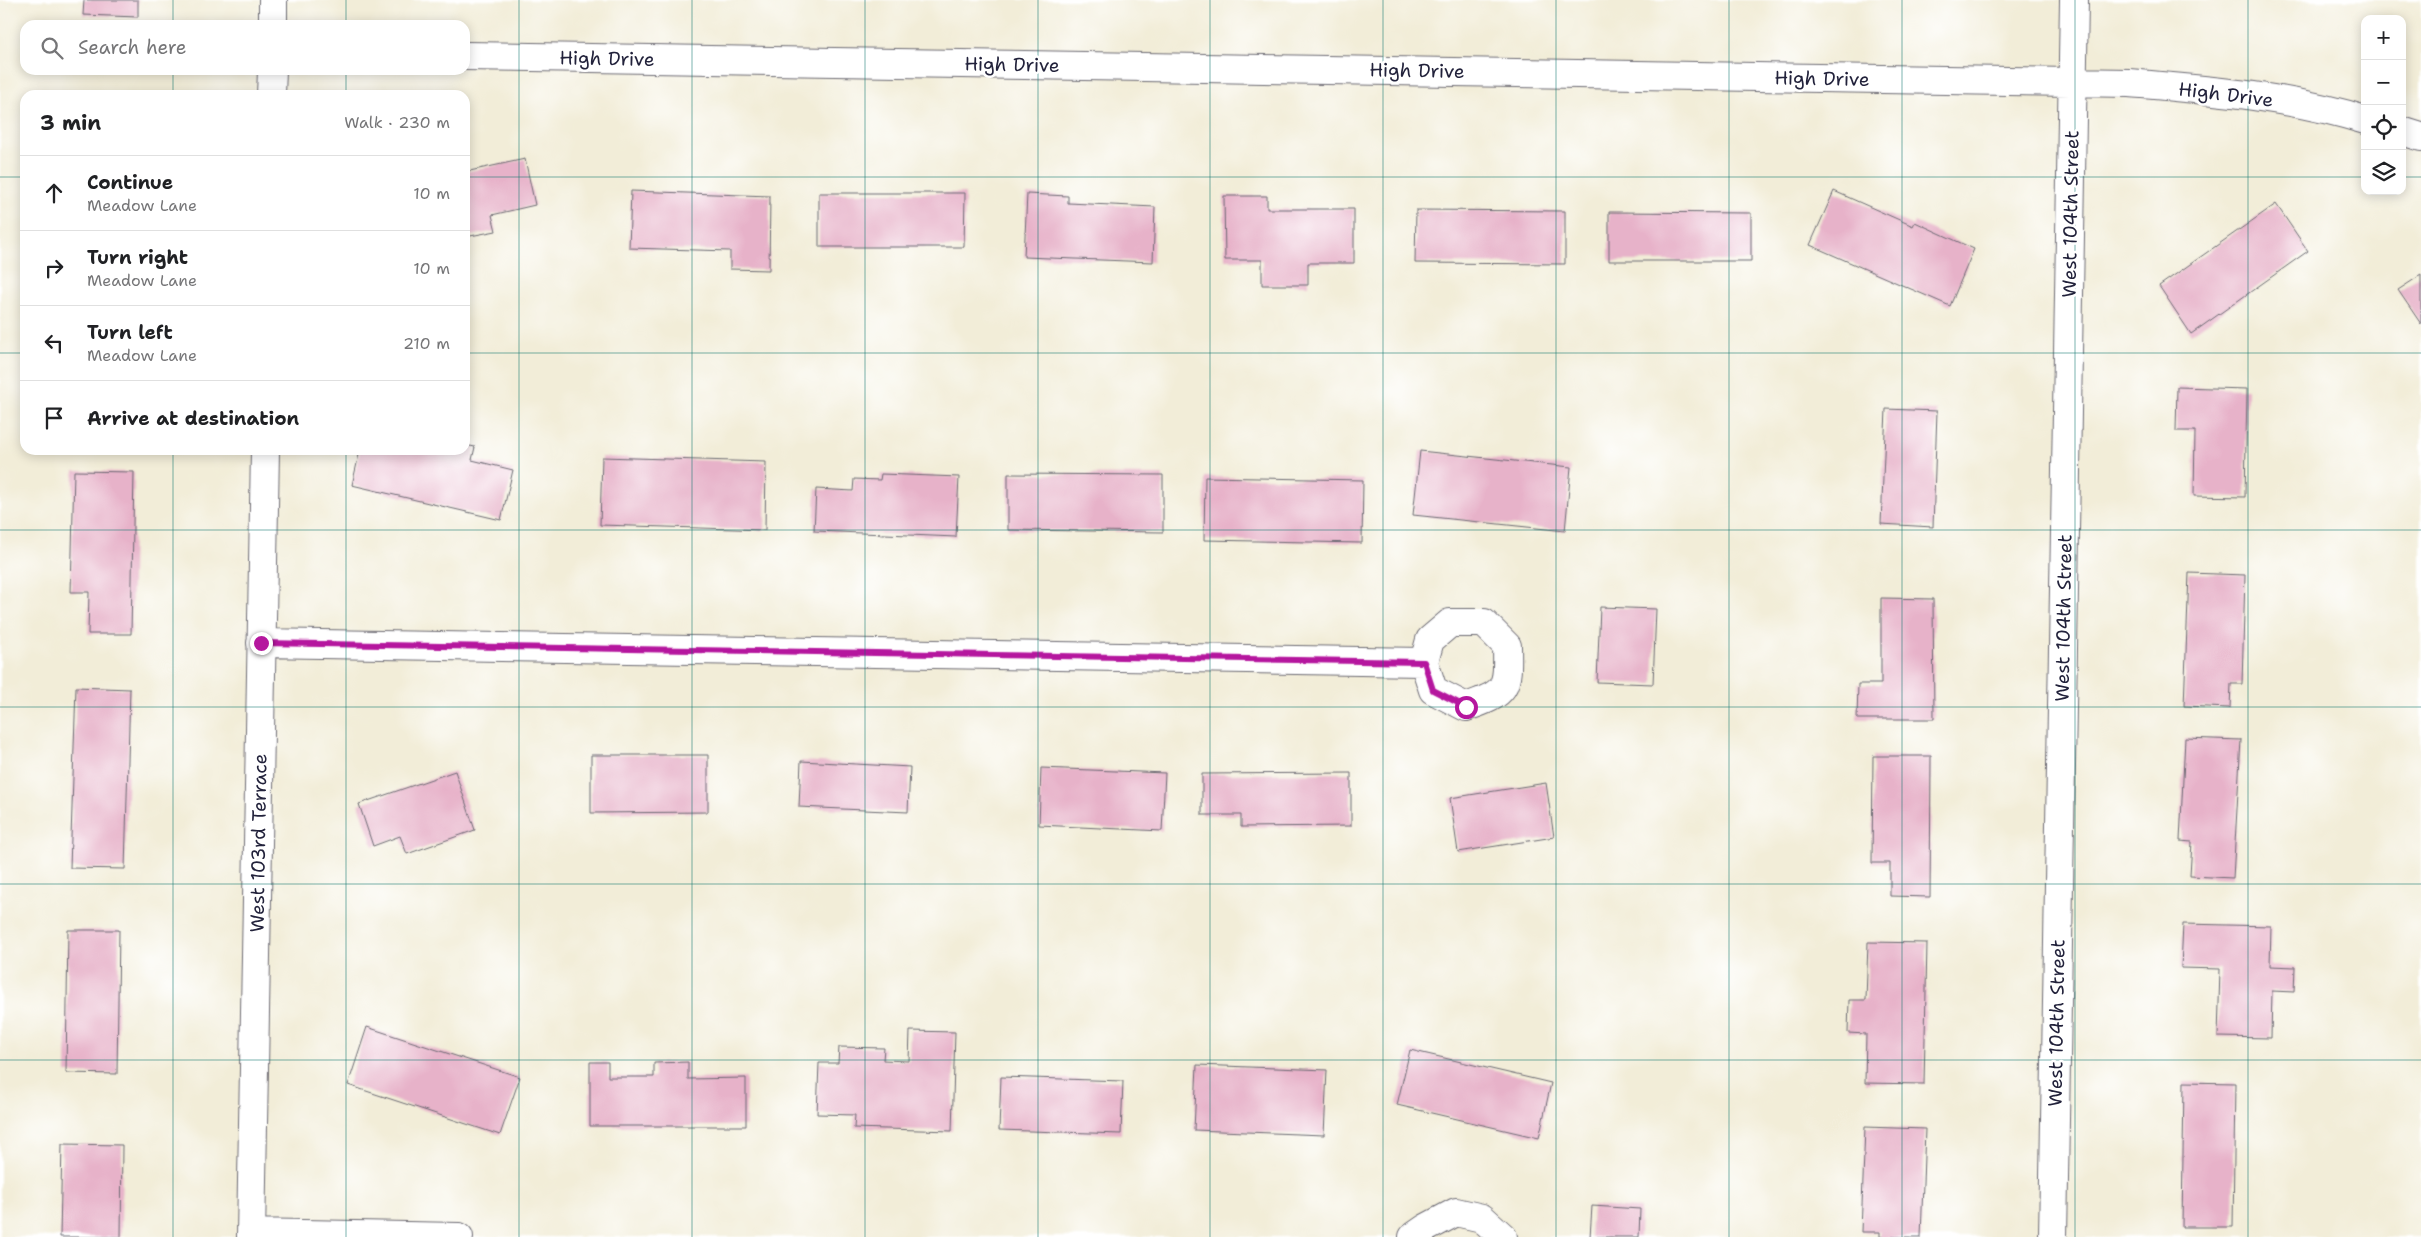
<!DOCTYPE html>
<meta charset="utf-8">
<style>
body{margin:0;font-family:"Shantell Sans",sans-serif;background:#f6f6f6;color:#202124}
.controls{position:absolute;right:15px;top:15px;display:grid;overflow:hidden;border-radius:10px;box-shadow:0 2px 12px #0003}
.controls button{width:45px;height:45px;display:grid;place-items:center;padding:0;border:0;border-bottom:1px solid #e0e0e0;background:#fff;color:#202124;font:25px sans-serif}
.stop{position:absolute;width:15px;height:15px;margin:-11px;border:4px solid #b5179e;border-radius:50%;background:#fff}
.stop.end{background:#b5179e;border-color:#fff;box-shadow:0 1px 5px #0008}
.list{margin:0;padding:0;list-style:none}
h2{display:flex;justify-content:space-between;align-items:center;height:65px;margin:0;padding:0 20px;font-size:21px}
h2 small{font-size:16px;font-weight:400;color:#757577}
.list li{display:grid;grid-template-columns:32px 1fr auto;gap:15px;align-items:center;box-sizing:border-box;height:75px;padding:0 20px;border-top:1px solid #e0e0e0}
.list b{display:block;font-size:19px;white-space:nowrap}
.list p{margin:0;font-size:16px;white-space:nowrap;color:#757577}
.list em{font-size:16px;font-style:normal;color:#757577}
.icon{flex:none;width:28px;height:28px;fill:none;stroke:currentColor;stroke-width:2;stroke-linecap:round;stroke-linejoin:round}
.map{position:relative;flex:none;width:2421px;height:1237px;overflow:hidden}
.search{position:absolute;background:#fff;box-shadow:0 2px 12px #0003;left:20px;top:20px;width:450px;height:55px;display:flex;align-items:center;gap:12px;box-sizing:border-box;padding:0 18px;border-radius:15px;color:#757577;font-size:19px}
.panel{position:absolute;background:#fff;box-shadow:0 2px 12px #0003;left:20px;top:90px;width:450px;height:365px;border-radius:15px}
.map>svg:first-child{display:block}
.building{fill:#e7b2c9}
.lines{fill:none;stroke-linecap:round;stroke-linejoin:round}
.minor-casing{stroke:#6b6972;stroke-width:30}
.minor{stroke:#fff;stroke-width:28}
.route{stroke:#b5179e;stroke-width:6}
.grid{fill:none;stroke:#0f766e;stroke-width:1;stroke-opacity:0.55}
.labels{text-anchor:middle;stroke-width:5;stroke-linejoin:round;paint-order:stroke}
.street-label{font-size:19px;fill:#22223b;stroke:#fff}
</style>
<div class="map">
<svg width="2421" height="1237" viewBox="0 0 2421 1237">
<rect width="100%" height="100%" fill="#fff"/>
<filter id="ink" filterUnits="userSpaceOnUse"><feTurbulence type="fractalNoise" baseFrequency=".02" numOctaves="2"/><feDisplacementMap in="SourceGraphic" scale="10" xChannelSelector="R" yChannelSelector="G"/><feConvolveMatrix kernelMatrix="1 2 1 2 8 2 1 2 1" color-interpolation-filters="sRGB"/></filter>
<filter id="wash" filterUnits="userSpaceOnUse"><feTurbulence type="fractalNoise" baseFrequency=".0096" numOctaves="4" result="noise"/><feDisplacementMap in="SourceGraphic" scale="20" xChannelSelector="R" yChannelSelector="G"/><feGaussianBlur stdDeviation="1.12" result="paint"/><feColorMatrix in="noise" values="0 0 0 0 0 0 0 0 0 0 0 0 0 0 0 0 0 1.4 0 .05"/><feComposite in="paint" operator="in"/></filter>
<g filter="url(#wash)">
<rect width="100%" height="100%" fill="#f2edd8"/>
<g id="blocks">
<path class="building" d="M84,0H138V17L83,15Z
M525,159L535,205L492,215L496,231L465,237V172Z
M631,191L770,196L769,270L730,269V251L629,248Z
M1834,191L1913,226L1915,222L1974,249L1950,306L1810,245Z
M819,193H965L964,247H819Z
M1027,194L1068,196V203L1155,207L1153,262L1024,257Z
M1224,196H1267V209H1354V263H1308V285H1262V260H1225Z
M2276,204L2308,251L2191,334L2159,286Z
M1416,210L1565,211V264L1415,263Z
M1609,212L1751,213V261H1609Z
M2421,275V324L2398,290Z
M2177,387L2247,389L2245,497L2194,496L2195,431H2176Z
M1886,409L1937,411L1933,527L1881,524Z
M465,445L475,447L472,460L513,470L501,520L352,485L360,450H465Z
M1420,451L1571,467L1565,531L1413,515Z
M602,457L766,462L765,530L600,525Z
M74,471L134,472L131,634H88L89,592H71Z
M881,474L959,477L956,537L814,531L816,489L853,491L854,479L880,480Z
M1008,474L1163,475V532L1008,530Z
M1205,477L1363,480L1362,543L1204,540Z
M2189,573L2245,575L2242,684H2231L2230,708L2184,706Z
M1881,598L1933,599L1934,719H1857L1858,684H1881Z
M1600,607L1656,609L1653,684L1597,682Z
M76,687L130,689L125,869L70,868Z
M2185,738L2241,740L2233,878L2190,876L2192,842L2180,841Z
M591,755H708V812L591,813Z
M1873,756H1931L1930,897L1890,896V863H1872Z
M801,761L910,767L908,812L799,807Z
M1041,768L1165,773L1162,831L1039,825Z
M455,771L475,830L407,854L400,836L373,846L359,804Z
M1351,773V826L1241,827V815H1202V774Z
M1546,783L1554,837L1458,852L1450,798Z
M2183,924L2271,926L2270,966L2295,967L2294,992L2272,991L2271,1038L2218,1037L2220,969L2181,968Z
M68,930H119L117,1074L66,1073Z
M1868,942L1927,943L1924,1084L1865,1083L1866,1034L1848,1033L1849,1000H1866Z
M367,1027L520,1077L500,1135L348,1085Z
M910,1031L955,1032L952,1131L854,1128L855,1115L817,1114L819,1063H838L839,1047L884,1048L883,1060L909,1061Z
M1410,1050L1551,1083L1539,1138L1397,1105Z
M590,1062H608V1077H654V1063L688,1062V1079L746,1078V1126H590Z
M1197,1065L1327,1070L1324,1135L1194,1130Z
M1001,1077L1123,1081L1121,1134L999,1130Z
M2184,1082L2235,1083L2233,1227H2182Z
M1865,1127L1925,1129L1921,1237H1880V1232H1861Z
M62,1144L122,1145L121,1237H60Z
M1592,1206L1640,1209L1639,1237H1590Z"/>
</g>
</g>
<g filter="url(#ink)">
<use href="#blocks" fill-opacity="0" stroke="#6b6972" stroke-width="1"/>
<g class="lines">
<defs>
<path id="minor" d="M273,25V0
M465,56L2129,83C2208,90 2288,96 2365,120
M271,95L272,70
M2402,131L2421,137
M261,643L1424,662L1433,690L1466,707C1507,693 1508,689 1507,646L1484,623H1450L1430,640L1424,662
M251,1233L459,1237
M251,1237L265,450
M1413,1237L1426,1228L1456,1212L1482,1218L1503,1237
M2053,1237L2074,0"/>
</defs>
<use href="#minor" class="minor-casing"/>
<use href="#minor" class="minor"/>
</g>
</g>
<g class="lines" filter="url(#ink)">
<path class="route" d="M261,643L1424,662L1433,690L1466,707"/>
</g>
<path class="grid" d="M173,0V25M346,0V25M519,0V1237M692,0V1237M865,0V1237M1038,0V1237M1210,0V1237M1383,0V1237M1556,0V1237M1729,0V1237M1902,0V1237M2075,0V1237M2248,0V1237M173,70V95M346,70V95M0,177H25M465,177H2365M2402,177H2421M0,353H25M465,353H2421M173,450V1237M346,450V1237M0,530H2421M0,707H2421M0,884H2421M0,1060H2421"/>
<g class="labels">
<g class="street-label">
<text transform="translate(607 58) rotate(1)" y="7">High Drive</text>
<text transform="translate(1012 64) rotate(1)" y="7">High Drive</text>
<text transform="translate(1417 70) rotate(1)" y="7">High Drive</text>
<text transform="translate(1822 78) rotate(1)" y="7">High Drive</text>
<text transform="translate(2226 94) rotate(7)" y="7">High Drive</text>
<text transform="translate(2070 214) rotate(-89)" y="7">West 104th Street</text>
<text transform="translate(2063 618) rotate(-89)" y="7">West 104th Street</text>
<text transform="translate(258 843) rotate(-89)" y="7">West 103rd Terrace</text>
<text transform="translate(2056 1023) rotate(-89)" y="7">West 104th Street</text>
</g>
</g>
</svg>
<div class="controls">
<button>+</button>
<button>−</button>
<button><svg class="icon" aria-label="locate" viewBox="0 0 24 24"><circle cx="12" cy="12" r="6"/><path d="M12 2v4M12 18v4M2 12h4M18 12h4"/></svg></button>
<button><svg class="icon" aria-label="layers" viewBox="0 0 24 24"><path d="M12 4l9 5-9 5-9-5zM3 14l9 5 9-5"/></svg></button>
</div>
<div class="stop" style="left:1466px;top:707px"></div>
<div class="stop end" style="left:261px;top:643px"></div>
<div class="search"><svg class="icon" aria-label="search" viewBox="0 0 24 24"><circle cx="10" cy="10" r="6"/><path d="M15 15l6 6"/></svg>Search here</div>
<section class="panel">
<h2>3 min<small>Walk · 230 m</small></h2>
<ul class="list">
<li><svg class="icon" aria-label="ahead" viewBox="0 0 24 24"><path d="M12 20V5M6 11l6-6 6 6"/></svg><div><b>Continue</b><p>Meadow Lane</p></div><em>10 m</em></li>
<li><svg class="icon" aria-label="right" viewBox="0 0 24 24"><path d="M7 20v-9h11M14 6l5 5-5 5"/></svg><div><b>Turn right</b><p>Meadow Lane</p></div><em>10 m</em></li>
<li><svg class="icon" aria-label="left" viewBox="0 0 24 24"><path d="M17 20v-9H6M10 6l-5 5 5 5"/></svg><div><b>Turn left</b><p>Meadow Lane</p></div><em>210 m</em></li>
<li><svg class="icon" aria-label="arrive" viewBox="0 0 24 24"><path d="M6 21V4h12l-3 4 3 4H6"/></svg><div><b>Arrive at destination</b></div></li>
</ul>
</section>
</div>
